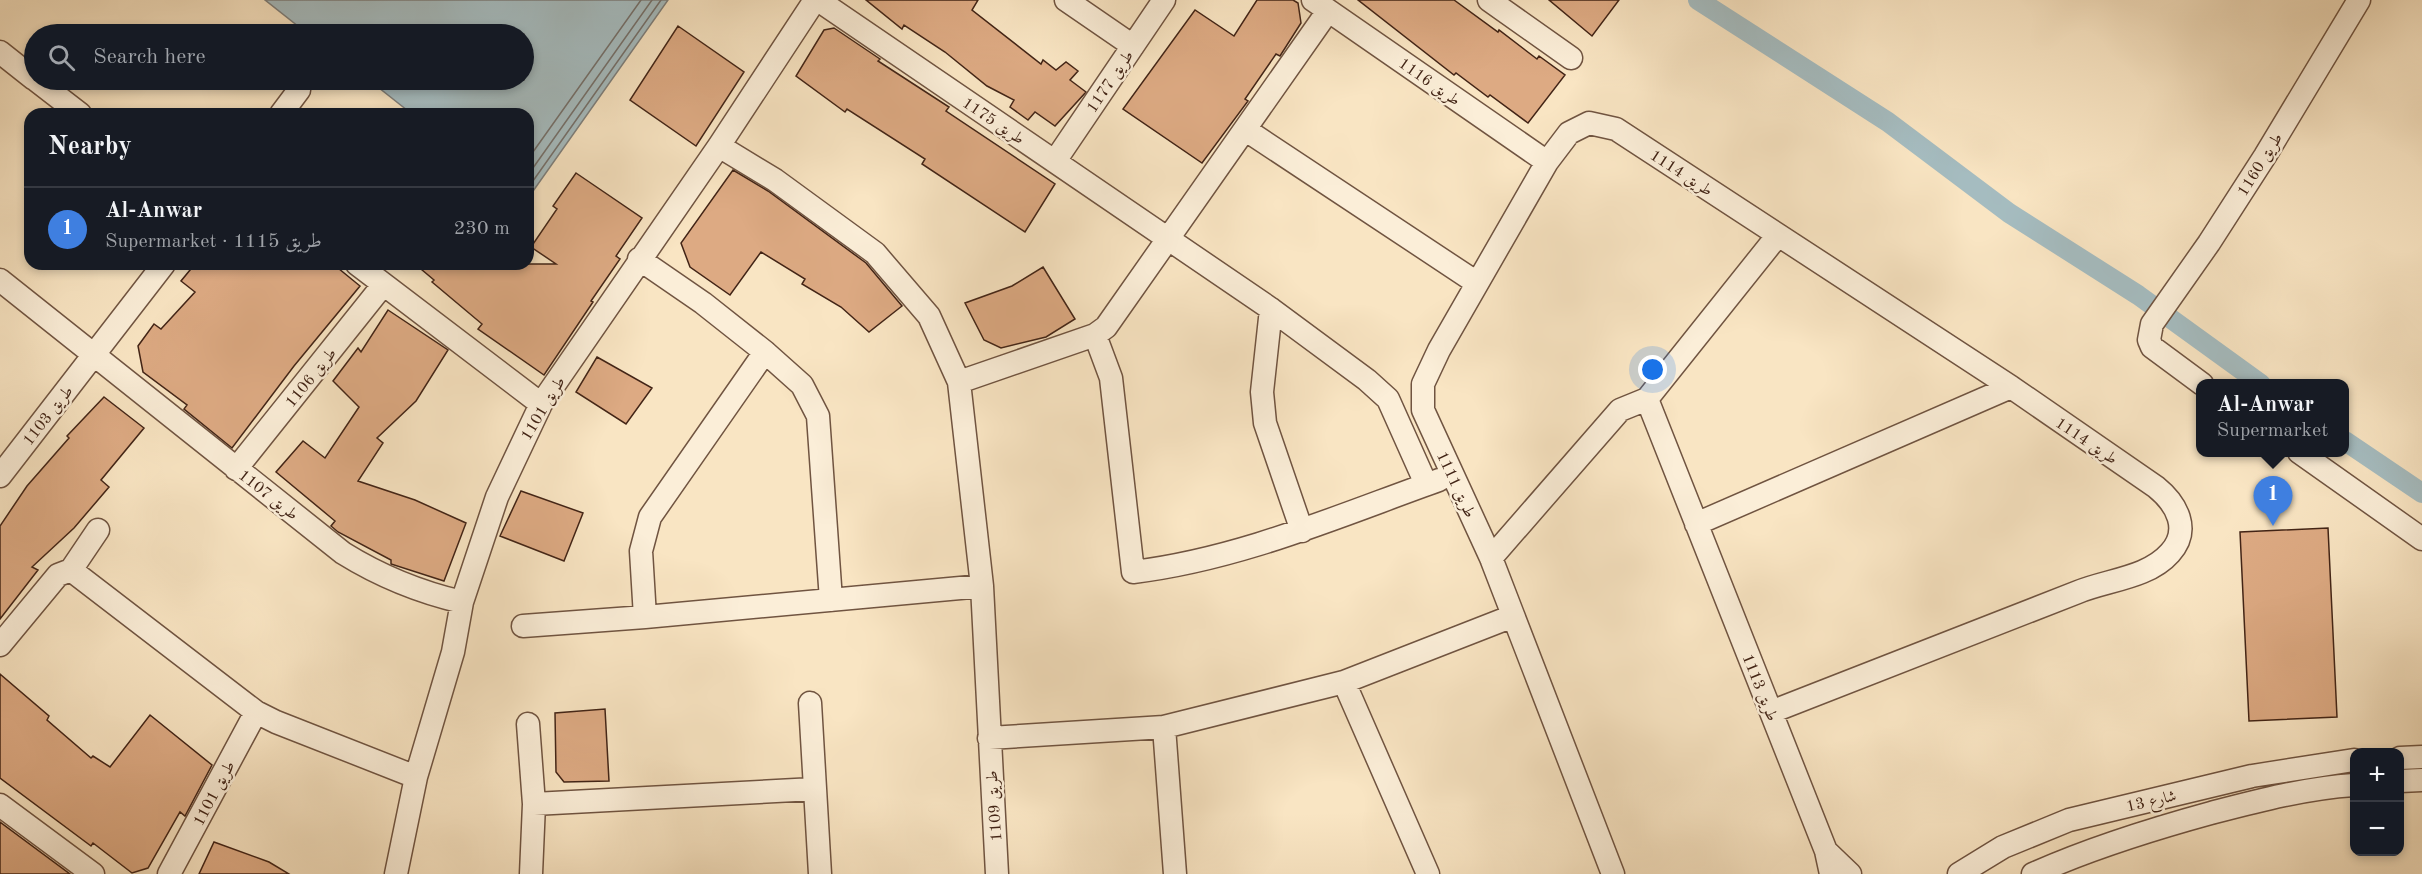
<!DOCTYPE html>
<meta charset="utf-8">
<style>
body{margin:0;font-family:"Old Standard TT",Amiri,serif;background:#242831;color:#f1f3f6}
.controls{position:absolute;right:18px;bottom:18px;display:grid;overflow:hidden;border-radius:12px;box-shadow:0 3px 9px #0003}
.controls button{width:54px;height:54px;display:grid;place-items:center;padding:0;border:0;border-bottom:2px solid #363941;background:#171b24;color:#f1f3f6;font:30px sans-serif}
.you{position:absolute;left:1653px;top:370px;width:21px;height:21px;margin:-15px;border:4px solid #fff;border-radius:50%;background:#1a73e8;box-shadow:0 0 0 9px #1a73e833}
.badge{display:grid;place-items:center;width:39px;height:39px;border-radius:50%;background:#c59692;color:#fff;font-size:20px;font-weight:700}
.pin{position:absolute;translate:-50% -50px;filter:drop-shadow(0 2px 3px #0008)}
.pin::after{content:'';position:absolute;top:32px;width:21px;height:18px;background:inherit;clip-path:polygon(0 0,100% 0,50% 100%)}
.popup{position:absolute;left:2196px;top:379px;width:153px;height:78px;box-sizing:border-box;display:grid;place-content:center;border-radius:12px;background:#171b24;filter:drop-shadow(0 2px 4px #0005);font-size:20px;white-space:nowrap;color:#9ea1a6}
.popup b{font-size:22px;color:#f1f3f6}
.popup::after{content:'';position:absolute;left:50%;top:100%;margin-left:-12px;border:12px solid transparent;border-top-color:#171b24}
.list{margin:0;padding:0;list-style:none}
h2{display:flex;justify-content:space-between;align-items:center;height:78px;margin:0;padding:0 24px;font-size:26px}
h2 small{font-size:20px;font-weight:400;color:#9ea1a6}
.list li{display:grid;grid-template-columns:39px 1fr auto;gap:18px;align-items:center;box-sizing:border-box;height:84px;padding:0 24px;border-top:2px solid #363941}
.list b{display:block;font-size:22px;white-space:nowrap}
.list p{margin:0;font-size:20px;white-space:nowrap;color:#9ea1a6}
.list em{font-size:20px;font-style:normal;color:#9ea1a6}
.icon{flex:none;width:33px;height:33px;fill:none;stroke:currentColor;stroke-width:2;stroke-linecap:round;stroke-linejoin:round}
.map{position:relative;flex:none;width:2422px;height:874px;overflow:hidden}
.search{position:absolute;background:#171b24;box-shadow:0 3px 9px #0003;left:24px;top:24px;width:510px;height:66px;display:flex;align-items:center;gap:15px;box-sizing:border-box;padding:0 21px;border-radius:33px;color:#9ea1a6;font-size:22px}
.panel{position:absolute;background:#171b24;box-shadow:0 3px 9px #0003;left:24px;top:108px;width:510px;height:162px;border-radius:18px}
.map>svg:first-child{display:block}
.water{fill:#a5bcc0;stroke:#7d7f7c;stroke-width:1.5}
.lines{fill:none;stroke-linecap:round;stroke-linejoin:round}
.shore{stroke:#74706b;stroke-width:1.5}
.canal{stroke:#a5bcc0;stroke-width:20}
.building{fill:#ddaa83;stroke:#422416;stroke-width:1.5}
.minor-casing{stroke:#705441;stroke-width:25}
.minor{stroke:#fbeed8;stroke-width:22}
.labels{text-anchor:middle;stroke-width:5;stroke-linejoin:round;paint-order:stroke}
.street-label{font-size:16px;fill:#422416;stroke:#fbeed8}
</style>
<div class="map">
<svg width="2422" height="874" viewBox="0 0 2422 874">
<rect width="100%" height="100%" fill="#f9e5c3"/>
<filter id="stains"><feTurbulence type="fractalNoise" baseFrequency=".00333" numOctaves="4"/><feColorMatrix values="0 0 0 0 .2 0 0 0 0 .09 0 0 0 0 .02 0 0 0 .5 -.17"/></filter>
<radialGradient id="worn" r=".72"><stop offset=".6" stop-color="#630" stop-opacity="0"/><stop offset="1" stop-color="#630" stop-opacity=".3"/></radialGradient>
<path class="water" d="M265,0H668L531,194H528V114H412L369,80H524V34H308Z"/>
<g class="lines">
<path class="shore" d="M528,159L641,0
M528,175L652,0
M528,188L661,0"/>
<path class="canal" d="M1698,0L1888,122L2009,213L2138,295L2261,384
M2345,441L2422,493"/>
</g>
<path class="building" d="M866,0H978L972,10L1041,64L1043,60L1056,70L1066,62L1078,71L1070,80L1086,92L1055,126L1035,112L1028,120L1010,107L1014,100L987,86L945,52L904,25L902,29Z
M1257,0H1293L1298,3L1301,23L1280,56L1276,54L1245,99L1248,101L1202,163L1123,109L1195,10L1234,36Z
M1358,0H1454L1498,32L1499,30L1537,59L1539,56L1565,75L1528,123L1490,95L1488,97L1456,73L1454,75Z
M1549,0H1619L1592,36Z
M678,26L744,72L696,146L630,100Z
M834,28L880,59L878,61L949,107L946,111L1055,184L1025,232L922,164L925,159L847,109L845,112L796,76L824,30Z
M733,170L768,191L866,263L902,306L869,332L841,307L802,284L805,279L761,252L730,295L690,267L681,243Z
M576,173L642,218L616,256L620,259L591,301L593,302L544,375L478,329L482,324L432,282L434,280L415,264H556L531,247L557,209L553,206Z
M195,264H333L360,286L294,366L232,448L184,409L187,405L143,372L138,346L154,324L161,329L195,292L181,281Z
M1043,267L1075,319L1046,337L1001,348L984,340L965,303L1012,286Z
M388,310L448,350L416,401L377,438L383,443L358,481L415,500L466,523L444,581L391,564V560L338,532L331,526L335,521L276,472L303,441L325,458L359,407L333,381L358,348L361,352Z
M597,357L652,388L626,424L576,392Z
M104,397L144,428L101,480L109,487L74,528L32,567L38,570L0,619V526L27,486L69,438L67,436Z
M521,491L583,513L564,561L500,536Z
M2328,528L2337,717L2249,721L2240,532Z
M0,674L49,716L47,720L91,758L93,756L110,767L150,715L212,765L185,816L180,812L148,868L132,873L93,843L91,846L0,778Z
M605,709L609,781L564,782L556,772L555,713Z
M0,822L70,874H0Z
M214,842L269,862L289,874H199Z"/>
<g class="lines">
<defs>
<path id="minor" d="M818,0L1271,309L1367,380L1388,399L1426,484
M1066,0L1133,46
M1313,0L1547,162
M1489,0L1571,58
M0,52L34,79
M36,80L80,114
M281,114L299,90
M1246,130L1477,283
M719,146L775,180L875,253L929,316L959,382L982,586L997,874
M1055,161L1164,0
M639,259L703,303L765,352L802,385L818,416L831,600
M357,264L541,404
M0,280L343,553C380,576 419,592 462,602
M1271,309L1262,392L1265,423L1302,531
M1095,335L1111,378L1133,572C1240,559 1338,516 1439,480
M959,382L1095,335L1106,327L1328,11
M2202,384L2152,347L2149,340L2152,324L2209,243L2265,156L2359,0
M1647,399L1826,851L1831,874
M2299,452L2422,539
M236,469L383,285
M0,476L164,264
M1696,524L2011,387
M1491,558L1620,410L1647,399L1778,235
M71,570L256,712L276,722L416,777
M645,617L641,551L650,517L765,352
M523,626L645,617L982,586
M0,645L58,575L71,570L98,530
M1344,682L1428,874
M810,703L820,874
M528,724L534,804L531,874
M1164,727L1175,874
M989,738L1164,727L1344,682L1513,616
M2400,758L2422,757
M2400,781L2422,780
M534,804L814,789
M0,805L93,874
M1826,851L1850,874
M169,874L256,712
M396,874L416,777L453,652L462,602L497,497L541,404L719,146L815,0
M1613,874L1491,558L1423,410V384L1439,350L1547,162L1569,133L1589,123L1616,129L2011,387L2156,487C2177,504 2191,530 2170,553C2148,578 2107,580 2078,592C1975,632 1873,672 1771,712
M1959,874L2003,847L2069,820L2252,776L2354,760
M2033,874C2091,848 2149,830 2211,813C2257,801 2306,788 2354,785"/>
</defs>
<use href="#minor" class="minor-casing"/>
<use href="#minor" class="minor"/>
</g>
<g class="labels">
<g class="street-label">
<text transform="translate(1109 81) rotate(-56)" y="6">طريق 1177</text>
<text transform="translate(1430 81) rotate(35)" y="6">طريق 1116</text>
<text transform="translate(994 120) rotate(34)" y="6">طريق 1175</text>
<text transform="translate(2259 164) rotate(-58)" y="6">طريق 1160</text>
<text transform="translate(1682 172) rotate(33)" y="6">طريق 1114</text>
<text transform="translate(310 377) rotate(-51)" y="6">طريق 1106</text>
<text transform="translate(542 408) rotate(-59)" y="6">طريق 1101</text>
<text transform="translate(47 415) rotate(-52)" y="6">طريق 1103</text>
<text transform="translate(2087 440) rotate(34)" y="6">طريق 1114</text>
<text transform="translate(1457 484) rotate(65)" y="6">طريق 1111</text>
<text transform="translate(269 494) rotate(38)" y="6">طريق 1107</text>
<text transform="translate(1761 687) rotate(68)" y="6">طريق 1113</text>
<text transform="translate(213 793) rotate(-62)" y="6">طريق 1101</text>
<text transform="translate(2151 800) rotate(-13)" y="6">شارع 13</text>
<text transform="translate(993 806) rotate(-94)" y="6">طريق 1109</text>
</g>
</g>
<rect width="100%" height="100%" filter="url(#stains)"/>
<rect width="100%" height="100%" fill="url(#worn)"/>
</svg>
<div class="controls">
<button>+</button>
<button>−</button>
</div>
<div class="you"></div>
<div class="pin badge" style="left:2273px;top:526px;background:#3f7fe0">1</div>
<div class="popup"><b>Al-Anwar</b>Supermarket</div>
<div class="search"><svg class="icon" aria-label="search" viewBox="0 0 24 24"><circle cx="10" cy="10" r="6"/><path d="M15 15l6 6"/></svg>Search here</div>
<section class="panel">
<h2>Nearby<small></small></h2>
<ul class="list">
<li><span class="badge" style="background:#3f7fe0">1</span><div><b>Al-Anwar</b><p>Supermarket · طريق 1115</p></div><em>230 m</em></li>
</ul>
</section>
</div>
